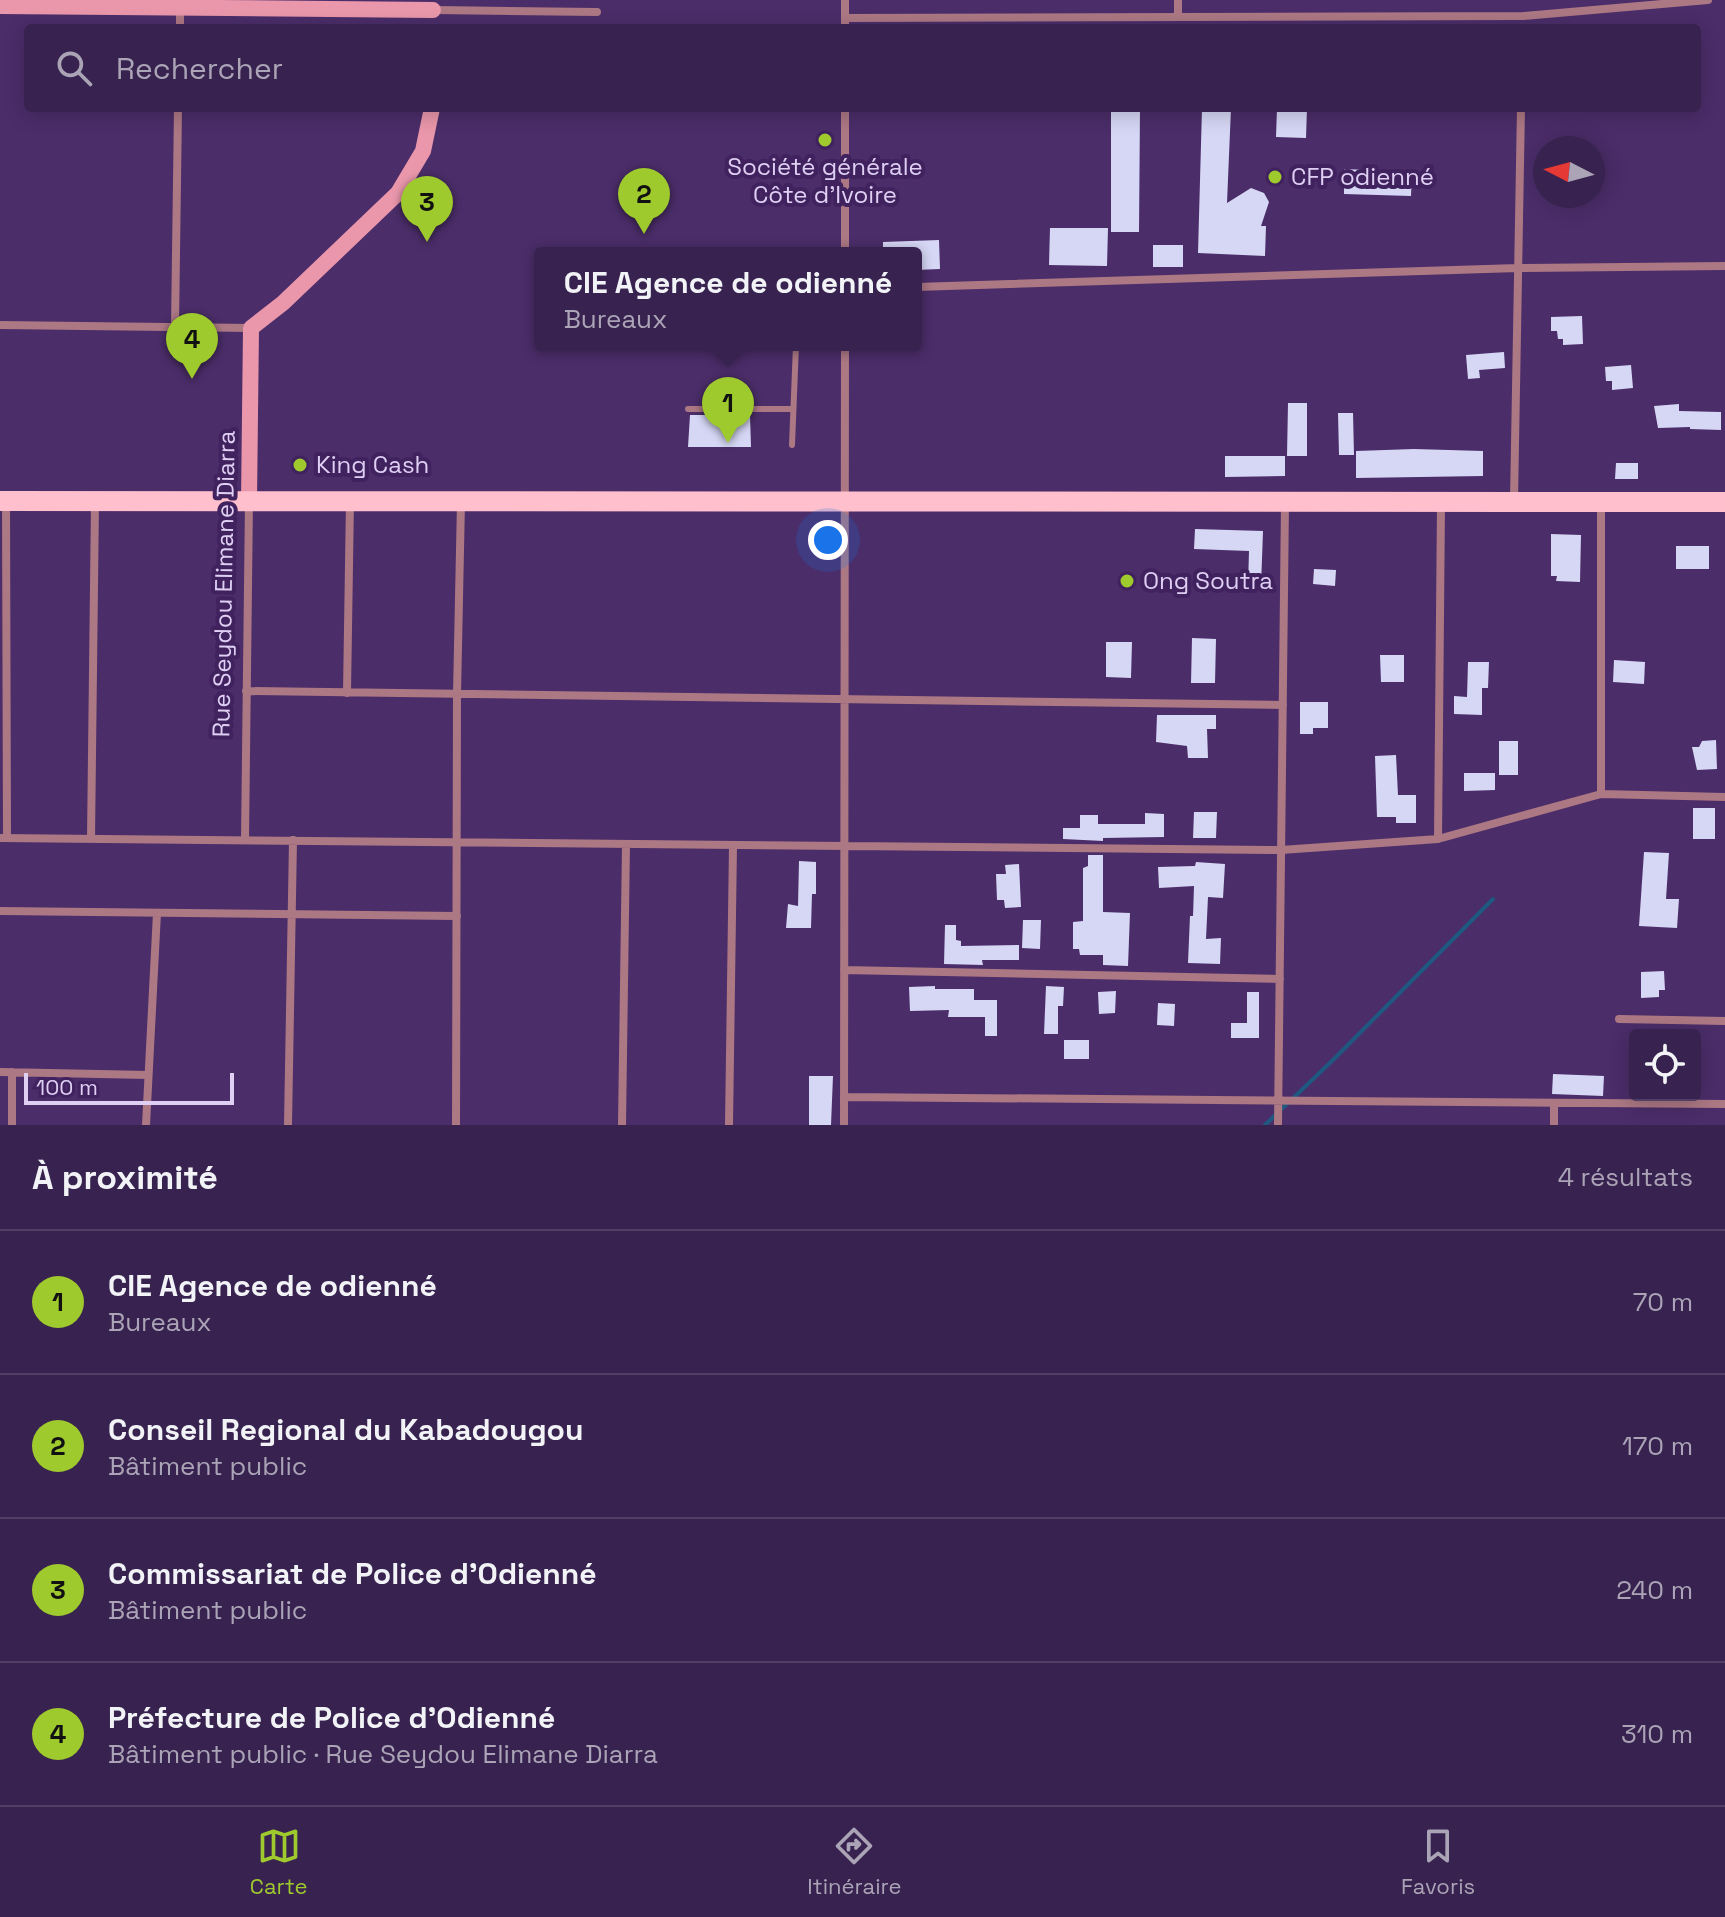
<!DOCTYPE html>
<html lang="fr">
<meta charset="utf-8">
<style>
body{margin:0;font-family:"Space Grotesk",sans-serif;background:#3f2a56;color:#f1f3f6}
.controls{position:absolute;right:24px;bottom:24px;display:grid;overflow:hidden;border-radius:8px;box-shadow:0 4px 20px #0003}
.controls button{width:72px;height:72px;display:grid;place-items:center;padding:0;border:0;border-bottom:2px solid #523f66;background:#38224f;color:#f1f3f6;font:40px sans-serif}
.compass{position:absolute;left:1533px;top:136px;width:72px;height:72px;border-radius:50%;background:#38224f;box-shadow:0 4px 20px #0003;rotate:276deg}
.scale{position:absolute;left:24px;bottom:20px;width:210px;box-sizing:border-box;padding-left:8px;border:4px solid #decff3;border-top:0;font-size:22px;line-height:28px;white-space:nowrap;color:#decff3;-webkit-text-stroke:6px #40225e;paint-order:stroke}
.you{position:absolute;left:828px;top:540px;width:28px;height:28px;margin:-20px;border:6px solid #fff;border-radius:50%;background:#1a73e8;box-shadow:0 0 0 12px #1a73e833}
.badge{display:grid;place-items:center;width:52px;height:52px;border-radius:50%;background:#9fca2d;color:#111;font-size:26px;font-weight:700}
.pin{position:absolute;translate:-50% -66px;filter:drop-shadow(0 2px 4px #0008)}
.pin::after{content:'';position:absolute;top:42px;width:28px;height:24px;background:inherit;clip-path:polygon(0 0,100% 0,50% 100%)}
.popup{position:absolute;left:534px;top:247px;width:388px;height:104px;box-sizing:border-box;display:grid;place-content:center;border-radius:8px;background:#38224f;filter:drop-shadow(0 2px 6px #0005);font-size:26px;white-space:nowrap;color:#aba4b7}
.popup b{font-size:30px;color:#f1f3f6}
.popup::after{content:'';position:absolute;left:50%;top:100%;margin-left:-16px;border:16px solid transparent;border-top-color:#38224f}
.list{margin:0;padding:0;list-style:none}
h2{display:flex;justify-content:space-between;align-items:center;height:104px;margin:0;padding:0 32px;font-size:34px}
h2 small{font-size:26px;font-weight:400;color:#aba4b7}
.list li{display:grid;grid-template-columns:52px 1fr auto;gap:24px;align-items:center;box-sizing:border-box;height:144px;padding:0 32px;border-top:2px solid #523f66}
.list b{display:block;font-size:30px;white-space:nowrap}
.list p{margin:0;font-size:26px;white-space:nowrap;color:#aba4b7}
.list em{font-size:26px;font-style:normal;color:#aba4b7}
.icon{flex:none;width:44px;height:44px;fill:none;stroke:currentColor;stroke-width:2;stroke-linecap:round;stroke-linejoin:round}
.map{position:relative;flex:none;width:1725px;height:1125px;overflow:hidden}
.search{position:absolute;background:#38224f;box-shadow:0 4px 20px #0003;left:24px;right:24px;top:24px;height:88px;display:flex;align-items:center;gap:20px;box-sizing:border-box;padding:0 28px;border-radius:8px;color:#aba4b7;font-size:30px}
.sheet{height:680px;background:#38224f}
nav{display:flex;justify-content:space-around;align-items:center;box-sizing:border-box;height:112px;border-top:2px solid #523f66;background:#38224f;font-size:22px;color:#aba4b7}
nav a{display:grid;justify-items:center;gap:4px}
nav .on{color:#9fca2d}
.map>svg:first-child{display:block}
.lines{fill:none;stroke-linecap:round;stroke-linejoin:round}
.stream{stroke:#1f5881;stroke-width:4}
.building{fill:#d6d7f5}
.lane{stroke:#ac7884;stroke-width:6}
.street{stroke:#ac7884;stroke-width:8}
.secondary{stroke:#ea97ab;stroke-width:16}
.primary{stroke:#ffbfcd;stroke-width:20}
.poi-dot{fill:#9fca2d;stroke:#40225e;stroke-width:3}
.labels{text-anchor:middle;stroke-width:8;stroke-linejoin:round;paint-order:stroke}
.poi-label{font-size:24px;fill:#decff3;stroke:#40225e;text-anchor:start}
.street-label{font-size:24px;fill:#decff3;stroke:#40225e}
</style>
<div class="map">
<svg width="1725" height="1125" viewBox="0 0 1725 1125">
<rect width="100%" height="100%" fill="#4b2d69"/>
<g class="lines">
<path class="stream" d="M1265,1125L1334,1059L1493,899"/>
</g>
<path class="building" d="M1111,108H1140L1139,232H1111Z
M1202,108H1231L1227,203L1251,188L1264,193L1269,202L1261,226H1266L1265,256L1198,253Z
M1277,108H1307L1306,138L1276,137Z
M1344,169L1412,172L1411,196L1344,194Z
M1050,228H1108L1107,266L1049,265Z
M939,240L940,269L916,270V253H883V242Z
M1153,245H1183V267H1153Z
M1582,316L1583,344L1563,345V339H1558L1557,331H1551V317Z
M1504,352L1505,368L1479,370L1480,378L1468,379L1466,355Z
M1631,365L1633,388L1612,390V381H1606L1605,367Z
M1288,403H1307V456H1287Z
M1679,404V411L1721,412V430L1690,429V427L1658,428L1654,406Z
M1338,413H1353L1354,455H1339Z
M690,415H750L751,447H688Z
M1414,449L1483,451V476L1356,478V451Z
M1225,456H1285V476L1225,477Z
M1616,463H1638V479H1615Z
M1195,529L1263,531L1261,586H1248L1249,551L1194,549Z
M1551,534L1581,535L1580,582L1556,581L1557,576H1551Z
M1676,546H1709V569H1676Z
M1314,569L1336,570L1335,586L1313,584Z
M1192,638L1216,639L1215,683H1191Z
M1106,642H1132L1131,678L1106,677Z
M1380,655H1404V682H1381Z
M1614,660L1645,662L1644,684L1613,682Z
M1468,662H1489L1488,688H1482V715L1454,714V696L1467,697Z
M1300,702H1328V728H1313V734H1300Z
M1157,715H1216V729H1207L1208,758H1188L1187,746L1156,742Z
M1716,740L1717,769L1697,770L1692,747H1699L1702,741Z
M1499,741H1518V775H1499Z
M1396,755L1398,795H1416V823H1396V817H1377L1375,756Z
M1464,773H1495V790L1464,791Z
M1693,808H1715V839H1693Z
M1194,812H1217L1216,838H1193Z
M1145,813L1164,814V837L1103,838V841L1063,839V828H1080V815H1098V824H1145Z
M1644,852L1669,853L1666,899H1679L1677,928L1639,926Z
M1088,855H1103V912L1130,913L1128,966L1103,965V955H1080L1079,949H1073V922L1083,921V868L1088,866Z
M799,861L816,862V894H812L811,928H786L788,904L798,906Z
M1196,862L1225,864L1223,898L1208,897L1206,939L1221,938L1220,964L1188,963L1190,916H1193L1194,886L1159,888L1158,867L1195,866Z
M1019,864L1021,907L1005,908L1004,900H997L996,874H1006L1005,865Z
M1023,920H1041L1040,949L1022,948Z
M945,925H956V940L961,941V946L1019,945V960H982L983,965L944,964Z
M1664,971L1665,990H1659V997L1641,998V972Z
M935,986V989H974V1000H997V1036H985V1017H948L949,1010L910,1011L909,987Z
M1046,986L1064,987L1063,1006H1058V1034H1044Z
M1116,991L1115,1013L1099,1014L1098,992Z
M1247,992H1259V1038H1231V1023H1247Z
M1158,1003L1175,1004L1174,1026L1157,1025Z
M1064,1040H1089V1059H1064Z
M1553,1074L1604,1076L1603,1096L1552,1094Z
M809,1076H833L831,1125H809Z"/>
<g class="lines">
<path class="lane" d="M688,409H793
M792,445L796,345"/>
<path class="street" d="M845,0V28
M1178,0V17
M434,10L597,12
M845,18L1523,16L1708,0
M180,28V5
M845,253V108
M916,287L1518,268L1725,266
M0,325L251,328
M175,327L178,108
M1514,501L1521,108
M6,502L7,838
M246,691L1283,705
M347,693L350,501
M1601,794V503
M0,838L1281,850L1438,839L1601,794L1725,797
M91,839L95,502
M1438,839L1441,504
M245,840L249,501
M0,911L457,916
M844,970L1280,979
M1619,1019L1725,1021
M0,1072L148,1075
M844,1097L1725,1104
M12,1125V1072
M146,1125L157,913
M288,1125L293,840
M456,1125L457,694L461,502
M622,1125L626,844
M729,1125L733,845
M844,1125L845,345
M1278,1125L1285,502
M1554,1125V1103"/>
<path class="secondary" d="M0,6L433,10
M249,501L251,328L283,303L398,193L423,151L432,108"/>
<path class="primary" d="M0,501L1725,502"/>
</g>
<g class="poi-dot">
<circle cx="825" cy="140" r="8"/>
<circle cx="1275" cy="177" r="8"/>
<circle cx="300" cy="465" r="8"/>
<circle cx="1127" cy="581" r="8"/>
</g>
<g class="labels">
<g class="poi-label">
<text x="825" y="175" text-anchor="middle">Société générale<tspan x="825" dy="28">Côte d'Ivoire</tspan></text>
<text x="1291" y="185">CFP odienné</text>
<text x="316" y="473">King Cash</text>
<text x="1143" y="589">Ong Soutra</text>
</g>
<g class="street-label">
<text transform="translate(224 584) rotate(-89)" y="8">Rue Seydou Elimane Diarra</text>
</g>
</g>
</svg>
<div class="controls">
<button><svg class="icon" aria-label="locate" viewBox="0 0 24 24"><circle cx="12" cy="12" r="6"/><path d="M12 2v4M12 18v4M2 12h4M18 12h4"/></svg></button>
</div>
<svg class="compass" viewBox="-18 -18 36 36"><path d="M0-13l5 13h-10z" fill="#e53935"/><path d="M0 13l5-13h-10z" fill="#aba4b7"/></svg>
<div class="scale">100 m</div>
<div class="you"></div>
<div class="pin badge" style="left:728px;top:443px">1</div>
<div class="popup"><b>CIE Agence de odienné</b>Bureaux</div>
<div class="pin badge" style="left:644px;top:234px">2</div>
<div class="pin badge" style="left:427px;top:242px">3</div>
<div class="pin badge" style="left:192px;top:379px">4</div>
<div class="search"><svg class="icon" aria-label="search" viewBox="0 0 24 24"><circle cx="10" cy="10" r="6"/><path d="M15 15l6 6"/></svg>Rechercher</div>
</div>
<section class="sheet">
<h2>À proximité<small>4 résultats</small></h2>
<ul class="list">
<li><span class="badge">1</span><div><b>CIE Agence de odienné</b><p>Bureaux</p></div><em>70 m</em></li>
<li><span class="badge">2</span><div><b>Conseil Regional du Kabadougou</b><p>Bâtiment public</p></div><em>170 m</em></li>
<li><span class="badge">3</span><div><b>Commissariat de Police d'Odienné</b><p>Bâtiment public</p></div><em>240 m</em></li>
<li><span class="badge">4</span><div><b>Préfecture de Police d'Odienné</b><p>Bâtiment public · Rue Seydou Elimane Diarra</p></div><em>310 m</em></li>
</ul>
</section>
<nav>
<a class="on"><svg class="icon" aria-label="map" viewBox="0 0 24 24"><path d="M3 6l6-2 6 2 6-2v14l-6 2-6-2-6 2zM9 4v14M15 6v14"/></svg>Carte</a>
<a><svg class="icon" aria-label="directions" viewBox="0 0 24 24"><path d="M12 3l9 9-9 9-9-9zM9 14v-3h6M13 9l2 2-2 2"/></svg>Itinéraire</a>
<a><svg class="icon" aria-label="saved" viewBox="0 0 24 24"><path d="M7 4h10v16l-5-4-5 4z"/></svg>Favoris</a>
</nav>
